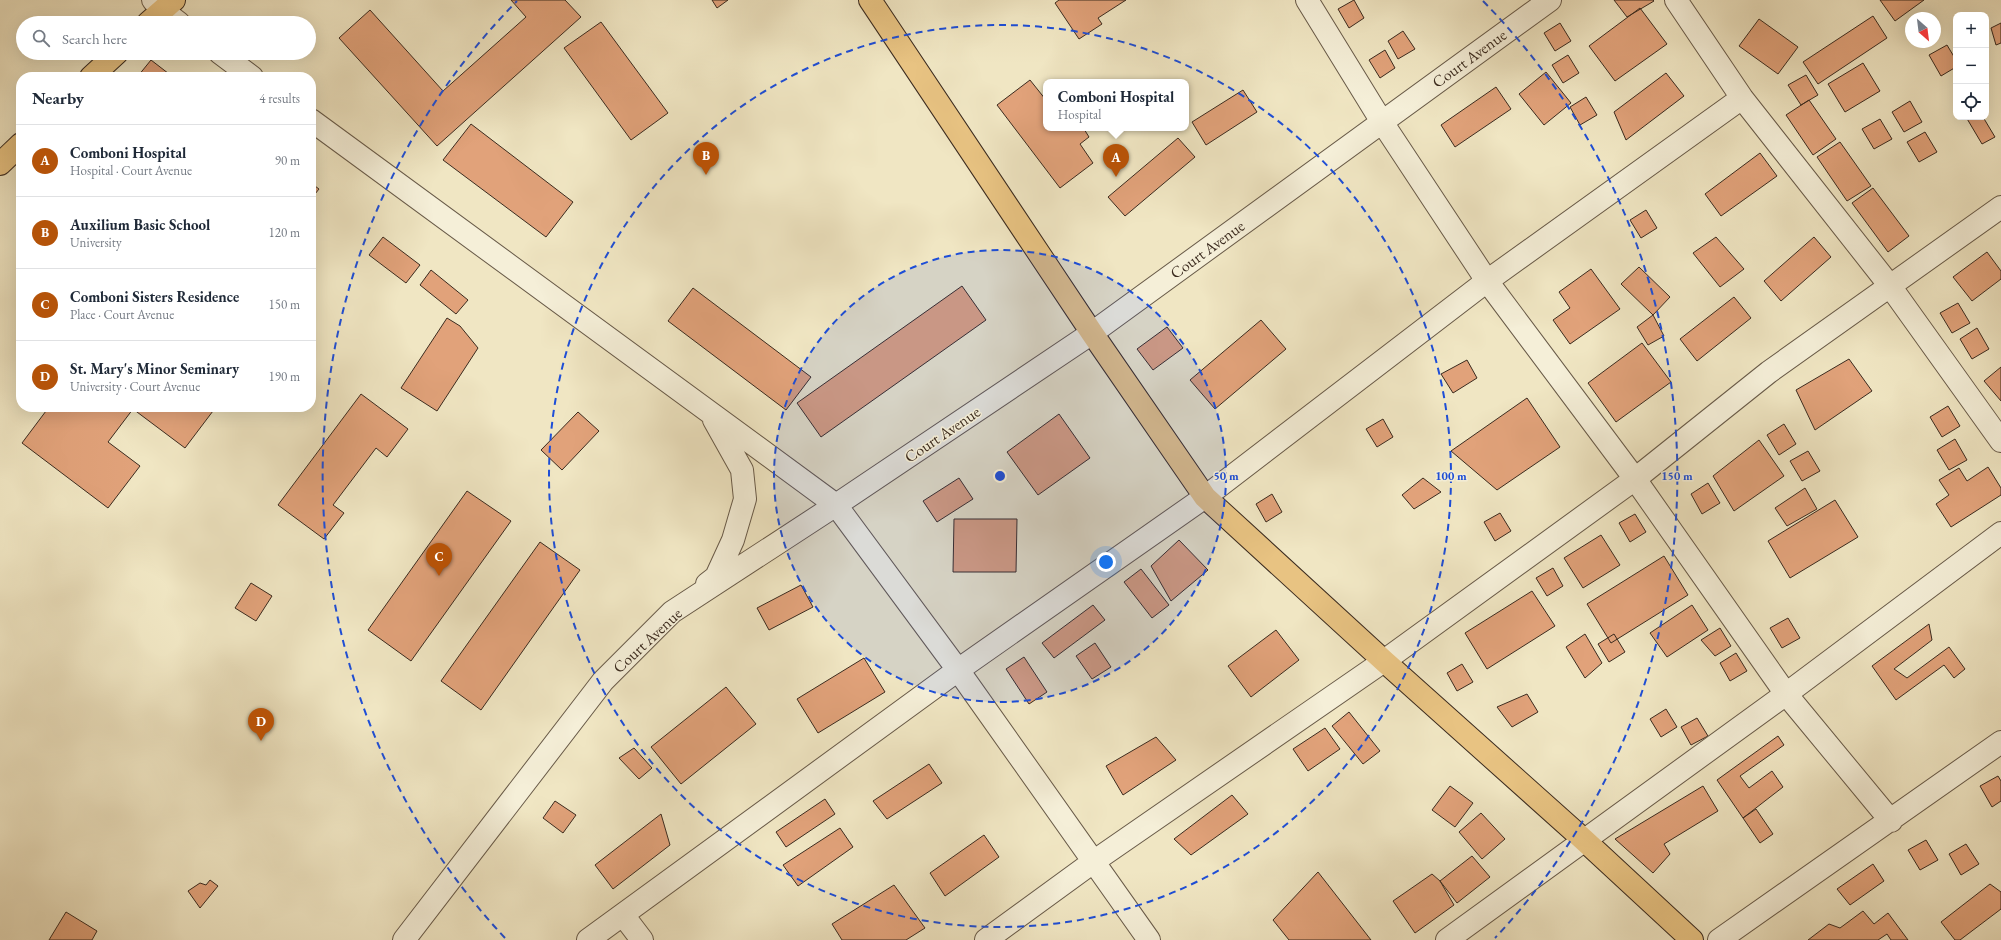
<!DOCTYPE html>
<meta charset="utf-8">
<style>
body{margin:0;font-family:"EB Garamond",serif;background:#f2f2f3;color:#1f2937}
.controls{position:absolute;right:12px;top:12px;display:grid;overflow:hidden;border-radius:8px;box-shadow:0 4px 16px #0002}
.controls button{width:36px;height:36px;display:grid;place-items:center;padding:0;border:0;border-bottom:1px solid #e0e1e3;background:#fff;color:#1f2937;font:20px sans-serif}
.compass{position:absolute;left:1905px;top:12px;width:36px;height:36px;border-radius:50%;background:#fff;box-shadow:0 4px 16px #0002;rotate:152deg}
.you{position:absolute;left:1106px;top:562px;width:14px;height:14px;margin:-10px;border:3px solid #fff;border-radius:50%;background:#1a73e8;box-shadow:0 0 0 6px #1a73e833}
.badge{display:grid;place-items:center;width:26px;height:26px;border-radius:50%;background:#b45309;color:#fff;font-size:13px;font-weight:700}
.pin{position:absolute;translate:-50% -33px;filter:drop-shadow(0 1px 2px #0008)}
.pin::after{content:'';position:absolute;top:21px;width:14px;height:12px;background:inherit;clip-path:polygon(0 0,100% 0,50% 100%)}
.popup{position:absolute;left:1043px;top:79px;width:146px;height:52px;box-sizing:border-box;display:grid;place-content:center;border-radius:8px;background:#fff;filter:drop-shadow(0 1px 3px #0005);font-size:13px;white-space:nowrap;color:#747a83}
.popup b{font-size:15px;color:#1f2937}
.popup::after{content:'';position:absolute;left:50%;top:100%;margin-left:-8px;border:8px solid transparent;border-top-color:#fff}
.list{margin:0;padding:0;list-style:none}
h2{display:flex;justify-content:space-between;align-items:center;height:52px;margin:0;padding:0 16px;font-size:17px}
h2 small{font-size:13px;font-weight:400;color:#747a83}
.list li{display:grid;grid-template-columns:26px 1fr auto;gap:12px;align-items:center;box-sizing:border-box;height:72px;padding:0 16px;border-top:1px solid #e0e1e3}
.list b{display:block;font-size:15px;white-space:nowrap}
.list p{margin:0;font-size:13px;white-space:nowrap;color:#747a83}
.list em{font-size:13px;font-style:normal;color:#747a83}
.icon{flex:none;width:22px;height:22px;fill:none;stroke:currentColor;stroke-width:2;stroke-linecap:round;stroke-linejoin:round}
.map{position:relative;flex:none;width:2001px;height:940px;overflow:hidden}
.search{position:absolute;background:#fff;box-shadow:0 4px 16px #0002;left:16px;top:16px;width:300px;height:44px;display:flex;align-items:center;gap:10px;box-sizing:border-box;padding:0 14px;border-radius:22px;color:#747a83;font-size:15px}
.panel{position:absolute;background:#fff;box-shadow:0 4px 16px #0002;left:16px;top:72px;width:300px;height:340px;border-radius:16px}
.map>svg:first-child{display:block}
.building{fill:#e1a27a;stroke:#3b2b1f}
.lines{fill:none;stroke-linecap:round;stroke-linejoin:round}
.minor-casing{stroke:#685a48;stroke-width:24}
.major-casing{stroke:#3b2b1f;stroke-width:24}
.minor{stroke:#f5efd8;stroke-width:22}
.major{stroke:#e8c382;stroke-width:22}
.ring{fill:none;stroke:#1d4ed8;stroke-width:2;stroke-dasharray:7 5}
.labels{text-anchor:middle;stroke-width:3;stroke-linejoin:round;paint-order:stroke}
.street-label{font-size:16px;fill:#3b2b1f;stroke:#f5efd8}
.centre{fill:#1d4ed8;stroke:#f5efd8;stroke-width:2}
.ring-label{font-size:12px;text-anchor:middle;font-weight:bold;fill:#1d4ed8;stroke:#f5efd8;stroke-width:3;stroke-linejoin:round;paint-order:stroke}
</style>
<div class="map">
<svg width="2001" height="940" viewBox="0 0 2001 940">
<rect width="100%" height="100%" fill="#f0e6c3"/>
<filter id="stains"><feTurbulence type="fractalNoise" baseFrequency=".005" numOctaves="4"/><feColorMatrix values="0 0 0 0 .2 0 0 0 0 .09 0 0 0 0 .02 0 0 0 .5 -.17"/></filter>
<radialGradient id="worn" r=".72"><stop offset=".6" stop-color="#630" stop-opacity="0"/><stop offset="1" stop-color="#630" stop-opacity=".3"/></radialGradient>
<path class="building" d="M511,0H565L581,17L437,146L339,38L370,10L443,91L526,17Z
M712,0H728L717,8Z
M1059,0H1126L1098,18L1102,24L1079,39L1055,3Z
M1354,0L1364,18L1349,28L1338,9Z
M1614,0H1653L1654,1L1627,17Z
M1880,0H1924L1895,21Z
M1640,8L1667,44L1615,81L1589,46Z
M1873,16L1887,38L1818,84L1803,62Z
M1759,19L1798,47L1778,74L1739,46Z
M601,22L668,113L631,140L564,48Z
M1560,23L1571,41L1555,51L1544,33Z
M2001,23V43L1996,45L1991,28Z
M1403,31L1415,49L1398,59L1388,41Z
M1947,45L1956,60V67L1941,76L1929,55Z
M1385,50L1395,68L1380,78L1369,60Z
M1568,55L1579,73L1563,83L1552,65Z
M151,60L173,77H140L138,76Z
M1863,63L1880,91L1845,112L1828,84Z
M1546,72L1571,103L1544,125L1519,94Z
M1666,73L1684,96L1626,140L1614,112Z
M1806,75L1818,95L1801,105L1788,85Z
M1030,80L1046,100V128H1085L1084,129L1089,137L1080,144L1093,163L1060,188L997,105Z
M1496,87L1511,109L1455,147L1441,125Z
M1243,90L1257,112L1206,145L1192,122Z
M1586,97L1597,115L1580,125L1570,107Z
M1809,100L1836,139L1813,155L1786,115Z
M1910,101L1922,122L1904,132L1892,112Z
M1966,117H1983L1995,137L1982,144Z
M1880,119L1892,139L1874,149L1862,129Z
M471,124L573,202L546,237L443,160Z
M1925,132L1937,152L1919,162L1907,142Z
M1178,138L1195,157L1125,216L1108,197Z
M1840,142L1871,186L1847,201L1817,157Z
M1760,153L1777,176L1721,216L1705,194Z
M311,183L319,189L311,199Z
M1873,188L1909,236L1888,252L1852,203Z
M1646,210L1657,228L1641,238L1630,220Z
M383,237L420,265L406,283L369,255Z
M1716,237L1744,269L1720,287L1693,253Z
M1814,237L1831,257L1781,301L1764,281Z
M1987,252L2001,271V279L1972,301L1953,277Z
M1639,267L1670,297L1653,315L1621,284Z
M1591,269L1620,309L1570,344L1553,320L1570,308L1559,292Z
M431,270L468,300L456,314L420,285Z
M962,286L986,320L821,437L797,403Z
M693,288L811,377L786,410L668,321Z
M1734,297L1751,318L1697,361L1680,339Z
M1958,303L1970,323L1952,333L1940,313Z
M1653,315L1664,336L1648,345L1637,327Z
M447,318L460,326L478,348L437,411L401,388Z
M1261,320L1286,349L1215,409L1190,380Z
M1167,327L1183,348L1153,370L1137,349Z
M1977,328L1989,349L1972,359L1960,339Z
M1642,343L1671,382L1616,422L1588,383Z
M1849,359L1872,391L1815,430L1796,390Z
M1467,360L1477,378L1453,393L1441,374Z
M2001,367V401L1984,381Z
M361,394L408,429L387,457L376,448L333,505L344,513L324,539L278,505Z
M1527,398L1560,447L1497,490L1451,451Z
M1948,406L1960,426L1942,437L1930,417Z
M49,407H63L68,411L71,407H216L185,448L133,409L108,442L140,466L108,508L22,443Z
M578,412L599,431L562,470L541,450Z
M1059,414L1090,458L1038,495L1007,452Z
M1383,419L1393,437L1377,447L1366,429Z
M1784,424L1796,444L1779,455L1767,435Z
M1955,439L1967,460L1949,470L1937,450Z
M1759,440L1784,476L1734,511L1713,476Z
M1808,451L1820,471L1802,481L1790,461Z
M1988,467L2001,488V495L1951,527L1936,504L1949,495L1939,480L1959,468L1967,481Z
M959,478L973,499L937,522L923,501Z
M1423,478L1441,492L1414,509L1402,495Z
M1708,483L1720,503L1702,514L1691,494Z
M1805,488L1817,509L1787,526L1775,508Z
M467,491L511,521L411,661L368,630Z
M1272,494L1282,512L1266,522L1256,504Z
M1835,500L1858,537L1790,578L1768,541Z
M1500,513L1511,531L1495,541L1484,522Z
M1635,514L1646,532L1630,542L1619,523Z
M954,519H1017L1016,572H953Z
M1601,535L1620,565L1583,588L1564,558Z
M1179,540L1208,570L1171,601L1151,566Z
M540,542L580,570L481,710L441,681Z
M1664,556L1688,595L1611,643L1587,604Z
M1553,568L1563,586L1547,596L1536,578Z
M1141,569L1169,605L1152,618L1124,582Z
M251,583L272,596L256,621L235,608Z
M801,585L813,607L769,630L757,608Z
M1532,591L1555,626L1487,669L1465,633Z
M1093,605L1105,620L1054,658L1042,643Z
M1692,605L1708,630L1667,657L1650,633Z
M1788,618L1800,638L1782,648L1770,628Z
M1929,624L1932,640L1894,669L1907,678L1949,647L1965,669L1954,678L1944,665L1896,700L1872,666Z
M1720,628L1731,646L1715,656L1701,640Z
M1276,630L1299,660L1251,697L1228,666Z
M1585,634L1602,663L1585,678L1566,647Z
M1614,634L1625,652L1609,662L1598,644Z
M1095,643L1111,667L1092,679L1076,656Z
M1736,653L1747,671L1730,681L1720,663Z
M1024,657L1047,692L1029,704L1006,669Z
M864,658L885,692L818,733L797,699Z
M1462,664L1473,682L1457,691L1447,673Z
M726,687L756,724L681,784L651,747Z
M1527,694L1538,712L1512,727L1497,707Z
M1666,709L1677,727L1661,737L1650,719Z
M1349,712L1380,751L1363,764L1332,726Z
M1697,718L1708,736L1691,745L1681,727Z
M1325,728L1340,749L1308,771L1293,749Z
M1778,736L1784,745L1740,776L1749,788L1772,771L1783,787L1743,818L1717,780Z
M1156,737L1176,760L1123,795L1106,766Z
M634,748L652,768L639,779L619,758Z
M929,764L942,783L887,819L873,801Z
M1998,776L2001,781V801L1992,807L1980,786Z
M1450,786L1473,803L1455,827L1432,810Z
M1703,786L1718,811L1664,844L1670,854L1653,873L1615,839Z
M1232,795L1248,814L1191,855L1174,839Z
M825,799L835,814L786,847L776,832Z
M555,801L576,815L563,833L543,818Z
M1756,809L1773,834L1760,843L1743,818Z
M1481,813L1505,839L1482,859L1459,832Z
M661,814L670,845L613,889L595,865Z
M840,828L853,847L798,886L783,865Z
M984,835L999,857L945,896L930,873Z
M1926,840L1938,860L1920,870L1908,850Z
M1966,844L1979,864L1961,875L1949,854Z
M1472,856L1490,877L1457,903L1440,881Z
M1873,864L1884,881L1850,905L1837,889Z
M1318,872L1371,940H1289L1273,920Z
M1432,874L1440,881L1454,905L1415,933L1393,901Z
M210,880L218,886L200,908L188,891L200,883L206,885Z
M1990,884L2001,892V909L1960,940H1955L1941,922Z
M894,885L925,928L906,940H842L832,924Z
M1863,911L1874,924L1888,913L1908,940H1891L1887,934L1878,940H1808L1829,924L1840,928Z
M66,912L97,931L92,940H49Z"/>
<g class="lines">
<defs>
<path id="minor" d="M153,0L162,10L179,23
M1307,0L1382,122L1487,281L1635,479L1786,694L1891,821
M1676,0L1742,98L1890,286L2001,441
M220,53L252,77
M311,120L836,505L958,670L1149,940
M707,584L716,577L733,540L745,499L742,470L714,420
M623,915L642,940
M404,940L603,681L672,612L836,505L1092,333L1550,0
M588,940L958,670L1205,497L1487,281L1742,98
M986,940L1093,862L1384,661L1635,479L1769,372L2001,207
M1447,940L1786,694L2001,533
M1719,940L2001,742"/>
<path id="major" d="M870,0L1092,333L1205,497L1384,661L1584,840L1692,940
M148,23L174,0
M91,77L117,53
M0,164L21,144"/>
</defs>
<use href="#minor" class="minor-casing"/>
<use href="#major" class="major-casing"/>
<use href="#minor" class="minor"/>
<use href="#major" class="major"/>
</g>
<circle cx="1000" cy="476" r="226" fill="#1d4ed8" fill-opacity=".12"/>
<g class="ring">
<circle cx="1000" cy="476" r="226"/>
<circle cx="1000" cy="476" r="451"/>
<path d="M505 938A677 677 0 0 1 517 1M1483 1A677 677 0 0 1 1495 938"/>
</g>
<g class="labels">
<g class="street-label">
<text transform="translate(1469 58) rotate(-36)" y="6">Court Avenue</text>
<text transform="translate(1207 249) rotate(-36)" y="6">Court Avenue</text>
<text transform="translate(942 434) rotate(-34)" y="6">Court Avenue</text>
<text transform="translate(647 640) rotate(-43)" y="6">Court Avenue</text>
</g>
</g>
<circle cx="1000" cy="476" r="6" class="centre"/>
<g class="ring-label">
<text x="1226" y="480">50 m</text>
<text x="1451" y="480">100 m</text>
<text x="1677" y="480">150 m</text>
</g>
<rect width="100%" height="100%" filter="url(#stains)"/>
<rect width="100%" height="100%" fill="url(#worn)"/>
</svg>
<div class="controls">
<button>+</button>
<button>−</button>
<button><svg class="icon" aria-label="locate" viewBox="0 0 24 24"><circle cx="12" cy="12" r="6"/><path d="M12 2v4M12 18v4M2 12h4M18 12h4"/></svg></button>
</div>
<svg class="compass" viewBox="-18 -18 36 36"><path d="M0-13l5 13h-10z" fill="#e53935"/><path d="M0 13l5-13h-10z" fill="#747a83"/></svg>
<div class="you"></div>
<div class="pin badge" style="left:1116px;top:177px">A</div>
<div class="popup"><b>Comboni Hospital</b>Hospital</div>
<div class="pin badge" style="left:706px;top:175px">B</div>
<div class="pin badge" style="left:439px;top:576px">C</div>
<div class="pin badge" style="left:261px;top:741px">D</div>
<div class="search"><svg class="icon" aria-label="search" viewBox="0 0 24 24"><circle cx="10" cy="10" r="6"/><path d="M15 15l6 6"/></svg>Search here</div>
<section class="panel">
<h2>Nearby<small>4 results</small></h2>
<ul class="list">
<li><span class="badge">A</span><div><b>Comboni Hospital</b><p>Hospital · Court Avenue</p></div><em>90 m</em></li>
<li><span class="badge">B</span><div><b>Auxilium Basic School</b><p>University</p></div><em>120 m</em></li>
<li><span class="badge">C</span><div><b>Comboni Sisters Residence</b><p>Place · Court Avenue</p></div><em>150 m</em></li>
<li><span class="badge">D</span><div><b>St. Mary's Minor Seminary</b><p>University · Court Avenue</p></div><em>190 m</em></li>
</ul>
</section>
</div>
